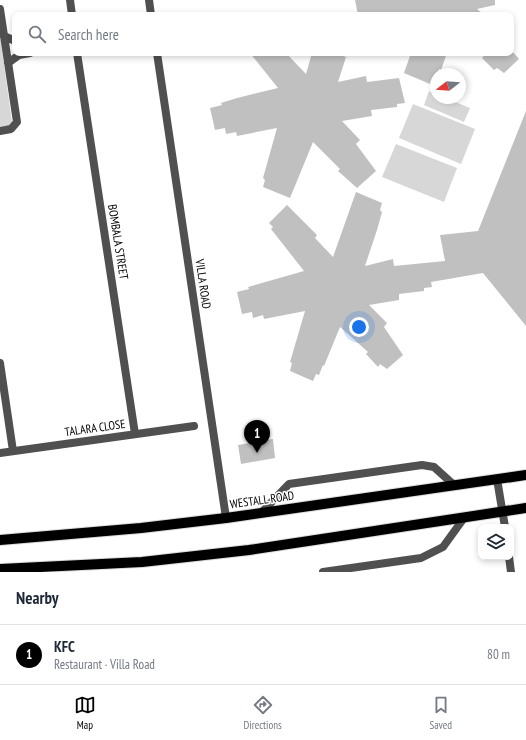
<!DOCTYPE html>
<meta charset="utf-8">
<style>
body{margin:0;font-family:"PT Sans Narrow",sans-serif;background:#f2f2f3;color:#1f2937}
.controls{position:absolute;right:12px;bottom:12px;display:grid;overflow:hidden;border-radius:8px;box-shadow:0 2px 6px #0003}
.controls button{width:36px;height:36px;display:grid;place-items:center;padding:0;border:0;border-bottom:1px solid #e0e1e3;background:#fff;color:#1f2937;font:20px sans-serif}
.compass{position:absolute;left:430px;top:68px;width:36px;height:36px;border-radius:50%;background:#fff;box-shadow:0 2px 6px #0003;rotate:253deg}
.you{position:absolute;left:359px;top:327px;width:14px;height:14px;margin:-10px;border:3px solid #fff;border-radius:50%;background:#1a73e8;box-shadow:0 0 0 6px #1a73e833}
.badge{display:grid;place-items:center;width:26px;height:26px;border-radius:50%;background:#000;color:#fff;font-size:13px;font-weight:700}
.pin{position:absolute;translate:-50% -33px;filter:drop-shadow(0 1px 2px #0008)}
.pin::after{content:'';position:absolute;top:21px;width:14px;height:12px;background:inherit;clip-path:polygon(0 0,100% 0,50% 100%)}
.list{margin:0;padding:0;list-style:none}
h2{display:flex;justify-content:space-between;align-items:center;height:52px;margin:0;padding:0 16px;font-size:17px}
h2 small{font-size:13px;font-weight:400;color:#747a83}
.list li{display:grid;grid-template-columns:26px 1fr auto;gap:12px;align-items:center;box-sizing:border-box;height:60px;padding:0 16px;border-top:1px solid #e0e1e3}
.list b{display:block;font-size:15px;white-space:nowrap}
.list p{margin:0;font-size:13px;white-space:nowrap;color:#747a83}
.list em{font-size:13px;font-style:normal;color:#747a83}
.icon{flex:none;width:22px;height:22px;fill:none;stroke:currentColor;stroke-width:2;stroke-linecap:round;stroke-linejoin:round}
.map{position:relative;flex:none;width:526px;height:572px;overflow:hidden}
.search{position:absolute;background:#fff;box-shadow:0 2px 6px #0003;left:12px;right:12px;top:12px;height:44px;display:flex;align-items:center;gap:10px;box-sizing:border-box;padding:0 14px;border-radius:8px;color:#747a83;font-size:15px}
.sheet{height:112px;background:#fff}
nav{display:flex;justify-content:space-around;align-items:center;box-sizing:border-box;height:56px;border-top:1px solid #e0e1e3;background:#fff;font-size:11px;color:#747a83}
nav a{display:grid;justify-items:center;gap:2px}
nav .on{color:#000}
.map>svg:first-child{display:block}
.green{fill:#d7d7d7}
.building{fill:#c0c0c0}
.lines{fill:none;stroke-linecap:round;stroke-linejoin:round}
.primary-casing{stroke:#dbdbdb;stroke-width:12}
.minor{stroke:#505050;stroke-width:8}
.primary{stroke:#000;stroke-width:10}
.labels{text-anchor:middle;stroke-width:3;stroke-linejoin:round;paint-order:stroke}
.street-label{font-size:12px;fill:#000;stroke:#fff}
</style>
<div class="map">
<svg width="526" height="572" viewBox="0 0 526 572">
<rect width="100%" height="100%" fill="#fff"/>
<path class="green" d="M0,36L12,122L7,128L0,129Z
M429,91L436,94V98H446L470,108L464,122L424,105Z
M413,104L475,129L461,164L399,138Z
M396,144L457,168L444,202L382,177Z"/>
<path class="building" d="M355,0H495V5L477,9L484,15H428L425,12L398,15H358Z
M250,53H286L306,74L312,53H345L343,56L346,57L338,82L366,76L367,82L399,78L405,103L397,104V107L371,110L372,116L342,121L360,140L356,144L376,171L357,188L338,171L340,169L313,142L290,198L263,187L265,180L263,178L277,128L237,136L236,132L226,134L225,128L215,130L210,108L222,105L221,103L237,98L278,88Z
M411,53H447L441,70L439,69L436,79L433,77L430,84L404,73Z
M486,53H514L519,59L504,73L497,68L494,70L482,58Z
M526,111V326L483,273L431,282L432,287L424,288V291L399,294V300L369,305L387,323L384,327L403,355L387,369L380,364L378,367L366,354L368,352L340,327L324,366L323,365L319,375L316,374L313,381L290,371L292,363L290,362L305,311L264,319L263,315L253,318L252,312L242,314L237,292L249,289L248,287L304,271L271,229L273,227L269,223L287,205L317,235L315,238L333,257L356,192L382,203L380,210L382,212L377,230L365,266L393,259L394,266L445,261L440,235L478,231Z
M273,439L275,458L241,464L238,445Z"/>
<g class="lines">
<defs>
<path id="primary" d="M0,540L141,528L226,518L526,475
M0,569L142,562L249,550L526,508"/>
</defs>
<use href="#primary" class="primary-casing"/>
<path class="minor" d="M70,0L72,15
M149,0L151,15
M0,9L17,122L11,129L0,131
M4,36L15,41
M77,53L135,434
M157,53L226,518
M8,63L19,55L30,53
M0,363L13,451
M0,453L194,426
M497,479L505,527
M261,513L289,484L422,465L434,467L454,485
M509,557L511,572
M323,572L421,558L443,547L464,518"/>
<use href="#primary" class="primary"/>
</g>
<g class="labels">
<g class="street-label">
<text transform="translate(118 242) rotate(81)" y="4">BOMBALA STREET</text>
<text transform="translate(203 284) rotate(82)" y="4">VILLA ROAD</text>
<text transform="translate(95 428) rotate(-8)" y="4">TALARA CLOSE</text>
<text transform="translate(262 500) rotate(-8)" y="4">WESTALL ROAD</text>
</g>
</g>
</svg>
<div class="controls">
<button><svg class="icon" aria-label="layers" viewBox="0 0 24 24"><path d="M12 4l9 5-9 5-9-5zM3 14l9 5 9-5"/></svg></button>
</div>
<svg class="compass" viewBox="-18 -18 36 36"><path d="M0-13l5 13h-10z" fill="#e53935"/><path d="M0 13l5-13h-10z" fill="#747a83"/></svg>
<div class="you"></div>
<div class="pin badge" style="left:257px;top:453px">1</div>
<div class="search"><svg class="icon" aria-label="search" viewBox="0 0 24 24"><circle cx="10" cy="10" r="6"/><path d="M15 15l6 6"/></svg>Search here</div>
</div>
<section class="sheet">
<h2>Nearby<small></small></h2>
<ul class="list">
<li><span class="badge">1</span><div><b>KFC</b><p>Restaurant · Villa Road</p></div><em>80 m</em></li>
</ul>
</section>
<nav>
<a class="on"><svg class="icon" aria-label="map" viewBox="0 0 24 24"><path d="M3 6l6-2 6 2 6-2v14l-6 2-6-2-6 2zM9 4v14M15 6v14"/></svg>Map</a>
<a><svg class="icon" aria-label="directions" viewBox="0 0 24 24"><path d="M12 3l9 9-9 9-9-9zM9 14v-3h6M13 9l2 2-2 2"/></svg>Directions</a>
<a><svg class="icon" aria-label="saved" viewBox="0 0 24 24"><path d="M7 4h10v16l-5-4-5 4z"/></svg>Saved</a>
</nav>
